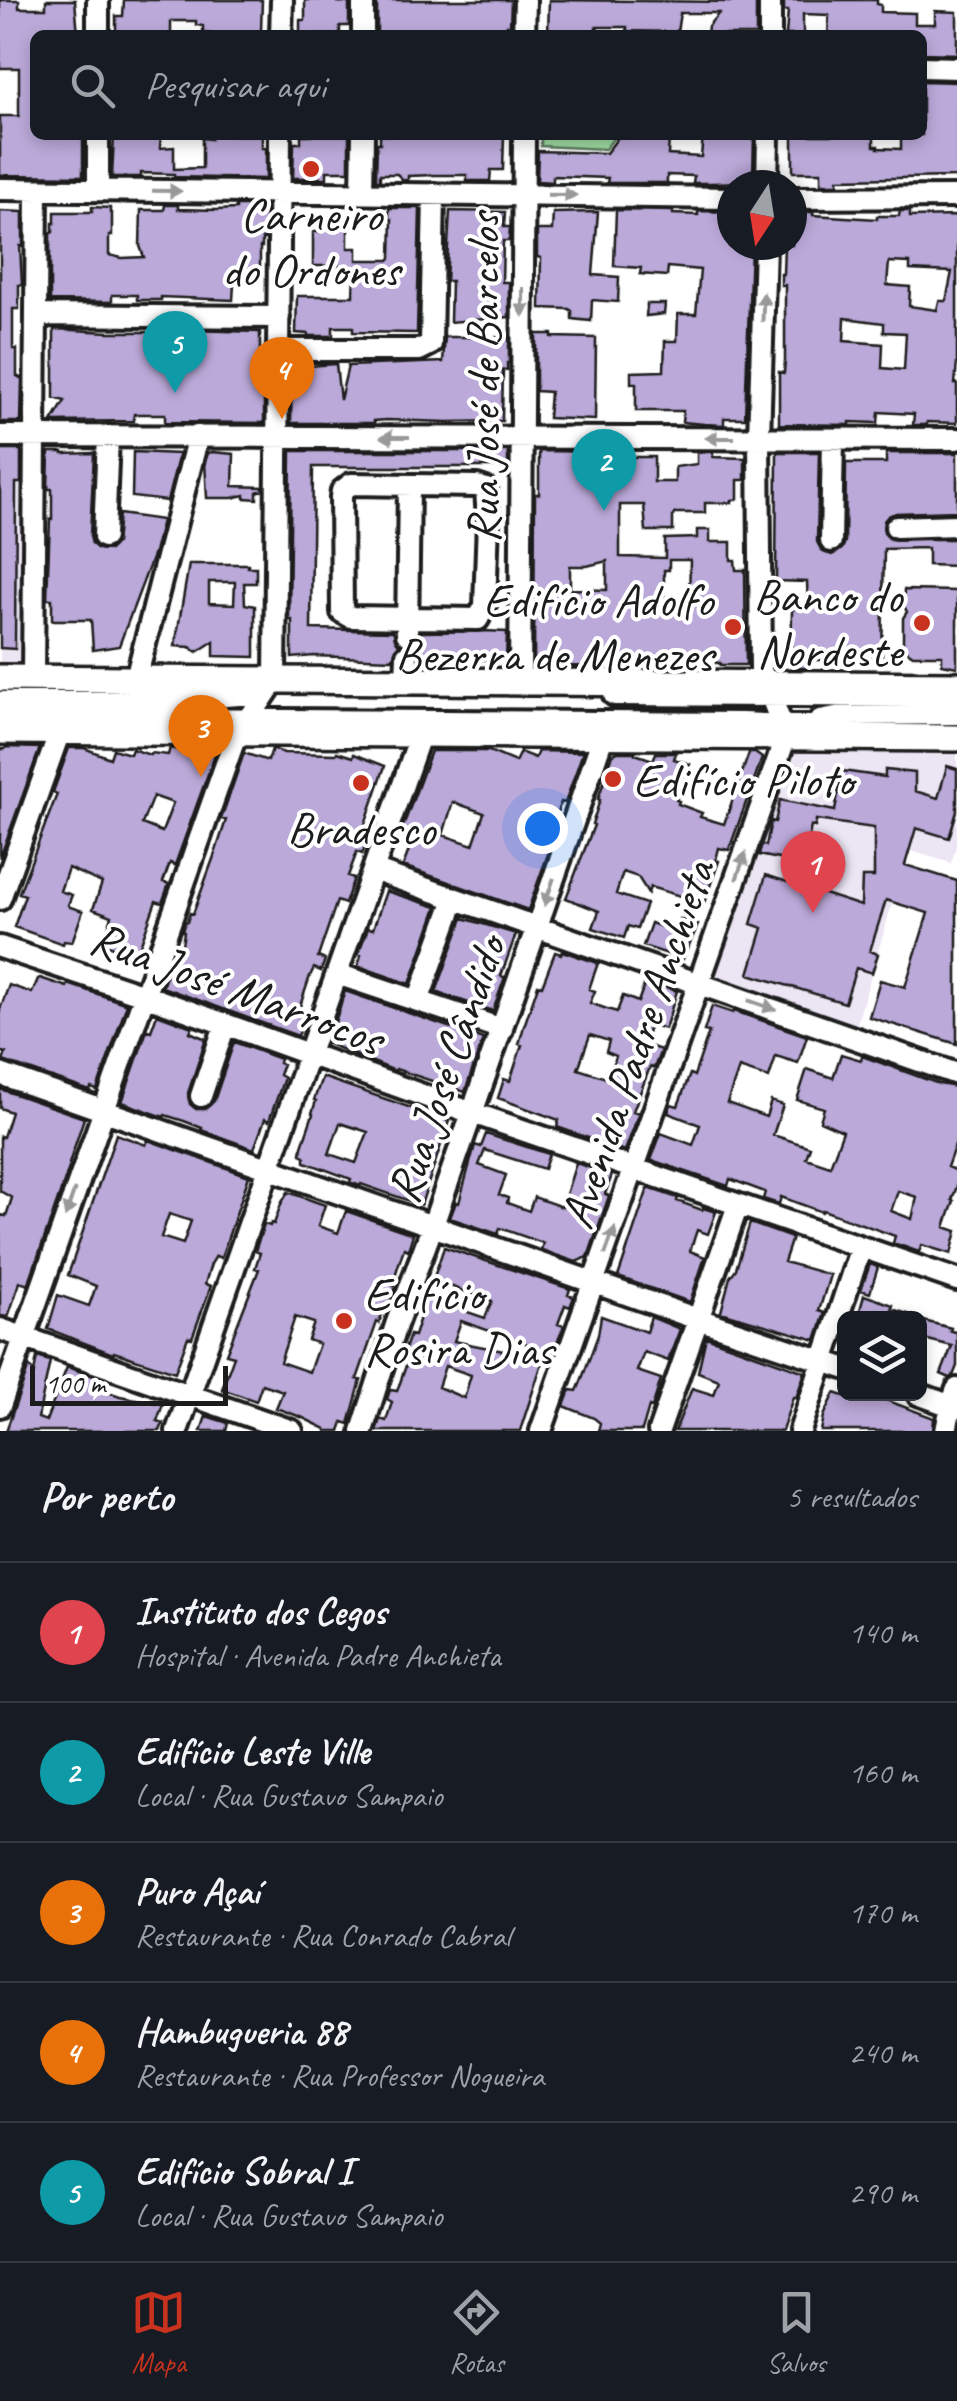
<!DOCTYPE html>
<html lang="pt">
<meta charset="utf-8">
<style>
body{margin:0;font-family:Caveat,sans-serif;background:#20242c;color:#f1f3f6}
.controls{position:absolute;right:30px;bottom:30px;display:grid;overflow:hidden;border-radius:15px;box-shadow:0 5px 15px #0003}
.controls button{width:90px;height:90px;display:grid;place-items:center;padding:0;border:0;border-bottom:2px solid #363941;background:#171b24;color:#f1f3f6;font:50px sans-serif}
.compass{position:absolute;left:717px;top:170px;width:90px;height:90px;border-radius:50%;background:#171b24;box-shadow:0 5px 15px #0003;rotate:192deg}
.scale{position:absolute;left:30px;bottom:25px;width:198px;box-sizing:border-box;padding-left:10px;border:5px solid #1c1c1c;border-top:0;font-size:28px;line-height:35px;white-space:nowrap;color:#1c1c1c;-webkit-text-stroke:8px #fff;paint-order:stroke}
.you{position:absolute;left:542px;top:828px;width:35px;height:35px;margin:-25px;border:8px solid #fff;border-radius:50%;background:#1a73e8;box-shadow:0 0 0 15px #1a73e833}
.badge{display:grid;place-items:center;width:65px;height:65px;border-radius:50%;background:#c8321e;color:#fff;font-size:32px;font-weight:700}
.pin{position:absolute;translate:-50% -82px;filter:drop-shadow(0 2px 5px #0008)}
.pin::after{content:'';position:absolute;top:52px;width:35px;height:30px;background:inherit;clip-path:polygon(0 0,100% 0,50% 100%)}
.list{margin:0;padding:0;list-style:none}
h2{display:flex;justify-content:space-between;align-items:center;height:130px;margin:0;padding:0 40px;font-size:42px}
h2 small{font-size:32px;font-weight:400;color:#9ea1a6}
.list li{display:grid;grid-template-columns:65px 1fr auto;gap:30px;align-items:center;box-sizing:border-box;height:140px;padding:0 40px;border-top:2px solid #363941}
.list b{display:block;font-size:38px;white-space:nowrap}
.list p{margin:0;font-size:32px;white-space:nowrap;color:#9ea1a6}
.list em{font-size:32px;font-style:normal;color:#9ea1a6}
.icon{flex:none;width:55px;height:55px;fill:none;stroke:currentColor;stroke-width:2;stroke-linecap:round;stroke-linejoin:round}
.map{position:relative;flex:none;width:957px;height:1431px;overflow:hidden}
.search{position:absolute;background:#171b24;box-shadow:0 5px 15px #0003;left:30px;right:30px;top:30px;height:110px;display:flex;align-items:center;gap:25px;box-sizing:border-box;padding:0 35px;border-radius:15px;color:#9ea1a6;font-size:38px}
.sheet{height:830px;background:#171b24}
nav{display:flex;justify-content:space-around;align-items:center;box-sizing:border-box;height:140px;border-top:2px solid #363941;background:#171b24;font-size:28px;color:#9ea1a6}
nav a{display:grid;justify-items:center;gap:5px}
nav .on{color:#c8321e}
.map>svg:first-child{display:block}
.built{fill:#ebe5f4}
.green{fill:#9ddaa1;stroke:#5c7b5e;stroke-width:2.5}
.building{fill:#bba9d9;stroke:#1c1c1c;stroke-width:2.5;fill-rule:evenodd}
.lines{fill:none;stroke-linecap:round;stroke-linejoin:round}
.minor-casing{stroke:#1c1c1c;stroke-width:28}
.major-casing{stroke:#1c1c1c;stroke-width:32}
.minor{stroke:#fff;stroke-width:20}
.major{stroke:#fff;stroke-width:25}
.oneway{fill:#999}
.poi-dot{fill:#c8321e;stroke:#fff;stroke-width:4}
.labels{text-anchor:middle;stroke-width:8;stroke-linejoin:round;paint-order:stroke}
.poi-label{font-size:48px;fill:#1c1c1c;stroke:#fff}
.street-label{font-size:48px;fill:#1c1c1c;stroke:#fff}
</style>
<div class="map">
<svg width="957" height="1431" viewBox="0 0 957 1431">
<rect width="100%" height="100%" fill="#fff"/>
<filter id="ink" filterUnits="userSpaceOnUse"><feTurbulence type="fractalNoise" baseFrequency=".01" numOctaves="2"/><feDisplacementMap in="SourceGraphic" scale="20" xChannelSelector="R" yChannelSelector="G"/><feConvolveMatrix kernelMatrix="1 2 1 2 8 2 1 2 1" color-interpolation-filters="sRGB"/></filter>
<g filter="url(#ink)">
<path class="built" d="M0,448H23L21,663H0Z
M795,747L957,749V844L951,863L908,850L856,1026L714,976Z"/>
<path class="green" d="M541,135H616L605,149L541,146Z"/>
<path class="building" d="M0,0H19V8H46V0H75L78,35H35V135H83V176L0,175V116H19V68H0Z
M124,0H262L261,31L259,35H220L203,33V26L196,25V21H171V35H116V16H123Z
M305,0H338V2L349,3V26H340V35H300V20H305Z
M377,0H511L510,26L507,25V35H377Z
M549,0L732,2V0H756V35H707L708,26L719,13H680L677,32L627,31V27H596V35H548Z
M784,0H877V4L881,5V12L915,13V24H935V11L957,12V54L922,53V35H828L829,15L803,14V35H786L788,11H784Z
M922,81L957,82V177L838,179V184H821V172H793V135H874V146H878V148L901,149V135H922Z
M114,135H161L160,148L174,147V169L202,168V138L211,139V135H262V148H266V179L174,177V174L141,173V177H112Z
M301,135H349V171H327V178H293L294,143H301Z
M380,135H504L503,170H491L490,181H467V175H434L408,176V180H403L397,174H380V180H376L377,143H380Z
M620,135H626L625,138L669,137L668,155L701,157L703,135H754L753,176H748V182L711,183H693L694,176L667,175V183H607L608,178L581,177L553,176V182L537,181L538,151L606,153Z
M165,205H178V209L217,210L236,209V206H266L265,239H262V247H260V268L235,270L233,300L161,297V300H137V295H112V302L50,301V234L53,232V223H55V212H92V207L110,208V213H112V236H109V255L122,258L144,257L140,246L141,210H164Z
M389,208H420L417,333L353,332V327H333V336H308V334L296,333L297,296H353L354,271H350V266H313V232H321V225L348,224V248H357V260H389L391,258L392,219H389Z
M616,210L673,211V214L698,215V211L732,212V245H751L745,418H724V425L704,424L682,422L683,411H636V383H631V372L664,371L665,341H677L678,314H696L700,270L668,267L667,276L640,274L641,268L614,266Z
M0,211L23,212V247L20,246L22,285H19V309H13V349H17V376L22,379L21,422H0Z
M450,211L505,212L504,227H510L509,241H503L502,282H509V317L450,322L451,281H446Z
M900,211H910V217L957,216V362L955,384H957V423L927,422V425H913L914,414L879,412L878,423L850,422V425L779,424V372L784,373L785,360V285H781V274H783L784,245H792V212H813V215L877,219V216H899ZM889,262L910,263V270L952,272L946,301H939L937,310L909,306L910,287L887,285ZM845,318L884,323V332L906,333L904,370L882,368L883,344L844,341Z
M598,212L593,275L619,277L618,302L592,300L591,321L572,319V311L569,309L540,308L541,258L537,257V230H552L553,213Z
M647,304H665L664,314L646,316Z
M54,329L109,332H187V330L260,332V363H264V423L165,422V414H134V421L52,422L65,401L54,398Z
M536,334H552V337L596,338L595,420L548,418L550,392L536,391Z
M445,337H509V363H507V370H503L502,421L448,422L387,420L374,421V423H291L292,369H295V364H309V366L336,364L340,400L348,366L443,362Z
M0,450H21V483H16L15,649L0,648Z
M291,451H508V467H313L311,629L393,631L399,645L392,659L314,656L292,658V620H289Z
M539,451L610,452V457H654V482H675V467L697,464V452H713V457L745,458V480H738V499L732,500V503H705V513H675L673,516V531H646L644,505H620V557L665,558V539L697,538V530H710V542H731V560H735L736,570H745L746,665H720V663H716V656H682V667L534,666L535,494H539ZM669,560H690L689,600L667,606L666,598H664V570H669ZM607,561V590L570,589V566H587Z
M49,452H63V454L94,453L90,536L92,544L98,549L109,550L116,543L119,514L162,520L154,553L119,646L93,650L91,620H52V599H47L50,519H52V489H48Z
M133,452L179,454L167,501L132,497Z
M212,452L234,454L233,486L263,487V490L257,492V499L245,498V495L232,498H207L205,462L208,453Z
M777,452H819L817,542L823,552L832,555L842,549L845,542L846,463H886V453H957V511L896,513L888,516L884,521V533L890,539H955L957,566L928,565V548L884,549L882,660H818L808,661V668H791L792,609H808L807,582L776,581Z
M189,564H248V567H256V583H244L245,604L255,606V657L214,656V641L197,652L190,647L175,646ZM209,582H235L234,604L209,603Z
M904,590L957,591V667L942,664V655H913L903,648V618L907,612L903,604Z
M484,631L507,632L506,660L421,659L420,650L416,644L421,632Z
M6,747L40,748L0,858V749H5Z
M69,748H84L110,758L113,749L130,754L132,749L150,755L151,753L168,755L170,748L188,752L190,749H217L175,865L170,863L163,882L169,884L162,903L156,901L136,957L103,943L112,916L93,909L102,883L68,868L60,891L72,895L68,905L70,907L83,911L72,942L64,941L63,944L14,927L25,895L19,893L57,794L53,792ZM153,796L173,803L162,832L142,824Z
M272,749L284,753L336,754L337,752L353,757L354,754L385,766L360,839L367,842L362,854L357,852L348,876L354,878L345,904L337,901L318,957L325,960L321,971L314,968L310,976L298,1012L306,1015L298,1036L162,987L169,968L171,970L181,951L184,932L182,931L185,922H187L190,913L193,914L217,848L226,820L221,819L244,753L268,761Z
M431,751H489L515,762L520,752L535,758L538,751L583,752L565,803L561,802L552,827L544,849L549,851L528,910L403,866L414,837L401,832ZM453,802L484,813L473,845L443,835Z
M618,752H635V754L653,760L656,753H676L674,759L690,764L676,800L679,801L678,804L702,813L700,817L724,824L749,753H755L762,758L729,850L719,848L716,860L719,861L704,903L650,887L648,893L638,877L623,872L616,894L646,904L637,929L628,926L624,938L593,928L599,911L566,898L594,825L592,824L600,800L598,799L613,754Z
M947,766L957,769V811L949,838L916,828L905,865L957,881V1044L869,1017L880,980L905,987L928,913L886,900L870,951L878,954L872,973L856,968L845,1003L749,974L763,928L751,924L766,875L861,906L862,877H874V828L816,820L815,827L811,826L804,864L759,855L762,844L766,846L771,821L775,822L780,800L835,811L842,771L885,777V770L915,773V791L938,798Z
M386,891L437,907L410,984L358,966L361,955L358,954L368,928L373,929Z
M463,918L516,934L501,976L505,977L493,1011L436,992Z
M680,919L698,925L683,959L643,946L651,923L676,932Z
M562,951L598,963L589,989L595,991L590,1003L607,1009L617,1012L623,996L638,1002L646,980L677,991L665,1029L650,1024L643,1044L661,1050L654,1068L650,1067L633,1111L639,1113L625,1151L557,1127L559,1120L498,1098L504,1079L510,1081L522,1045L519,1044L524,1026L538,985L542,986L555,952L561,954ZM590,1035L609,1041L606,1052L616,1056L609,1079L578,1069Z
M40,978L67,987L68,984L127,1004L97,1090L91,1088L90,1091L3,1061L6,1053L0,1051V1009L9,985L32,993L38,979Z
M345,991L483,1039L465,1092L396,1069L395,1071L328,1044Z
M712,1006L733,1013L734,1011L743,1014L807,1036L798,1063L776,1056L769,1078L739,1068L727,1103L766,1117L771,1101L783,1105L773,1135L810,1147L806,1158L830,1166L843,1131L820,1121L824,1108L797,1100L807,1069L833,1078L841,1054L861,1060L862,1056L939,1084L957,1087V1139L947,1167L957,1171V1186L952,1200L954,1201L945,1227L957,1231L951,1254L922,1245L919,1252L893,1243L895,1236L823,1210L822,1212L781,1197L779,1204L763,1199L765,1192L730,1179L728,1186L651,1160L661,1133L693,1145L700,1125L668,1113L671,1104L678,1106L690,1074L694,1076L709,1032L704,1031ZM898,1191L917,1197L912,1219L891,1211Z
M157,1014L192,1027L190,1032L206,1039L188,1093L190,1104L196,1109H205L214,1101L234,1042L280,1059L279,1063L283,1064L279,1075L284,1078L269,1121L265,1119L254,1149L201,1130L202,1128L184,1121L165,1115L164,1117L122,1102L147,1030L151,1031Z
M322,1077L449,1121L421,1205L361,1184L360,1186L350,1182L351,1179L305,1162V1156L301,1154L302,1146L313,1114L312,1113L316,1101L314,1100ZM340,1123L368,1132L356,1163L329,1154Z
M0,1089L84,1118L69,1164L70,1165L28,1285L20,1282L8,1317L0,1316V1215L6,1216L12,1198L0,1191V1136L3,1137L11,1112L0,1108Z
M116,1134L146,1145L148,1140L249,1176L221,1258L216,1256L211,1264L205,1284L211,1286L192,1338L188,1337L175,1372L114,1352L113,1354L48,1329L58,1295L89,1306L96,1286L68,1275ZM169,1214L191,1221L183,1244L161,1237Z
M486,1134L549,1154L544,1169L485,1150L479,1165L506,1175L499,1195L508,1198L507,1203L529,1211L534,1197L562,1207L576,1163L612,1175L605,1194L609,1196L588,1257L576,1262L541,1250L543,1243L500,1228L498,1234L450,1218L456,1202L459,1203L475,1145L481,1147Z
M648,1188L678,1198L677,1201L702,1210L703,1208L716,1212L708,1234L697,1230L690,1251L705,1257L690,1302L618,1277Z
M288,1192L325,1205L318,1226L338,1233L346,1211L413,1234L408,1250L404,1248L392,1285L396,1287L388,1306L385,1305L379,1323L377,1322L357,1379L361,1380L349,1424L343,1422L340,1431H326V1429L301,1417L276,1408L283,1391L262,1384L256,1401L222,1389L234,1356L226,1354L259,1269L255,1268L260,1253L255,1251L264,1224L270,1226L271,1223L274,1224L281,1204ZM295,1317L314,1323L308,1340L319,1344L309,1372L280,1362Z
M750,1223L792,1238L784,1262L830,1275L819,1311L825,1313L816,1340L721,1312L730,1277L736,1269Z
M444,1247L570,1289L568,1295L574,1297L570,1307L565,1305L558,1324L564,1326L549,1362L543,1360L520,1431H376L380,1419L386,1421L392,1402L387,1399L390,1390L397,1391L400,1383L410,1354L404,1352L410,1335L414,1336L423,1308L418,1306L421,1296L485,1318L492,1301L433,1280ZM461,1321L536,1347L533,1357L454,1341ZM445,1366L471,1375L464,1398L438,1387Z
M870,1264L878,1267L870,1293L861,1290Z
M864,1295L893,1305L892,1309L914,1316V1318H885L860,1310Z
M601,1316L646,1332L651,1317L680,1329L668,1361L644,1352L637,1371L661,1379L652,1408L649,1407L642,1431H598L600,1423L594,1418L564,1406L570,1390L577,1391L580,1384L598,1335Z
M920,1320L951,1328L950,1331L957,1332V1366L953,1376L950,1378L941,1374L952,1346L920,1338Z
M706,1337L805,1372L796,1398L793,1397L782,1431H675L692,1388L714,1395L719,1380L698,1372Z
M37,1357L50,1361L38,1418L46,1421L67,1367L100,1378L97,1388L120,1396L163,1404L157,1421L163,1423L160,1431H6L29,1366L34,1373Z
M835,1393L844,1396L845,1394H876L875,1396L934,1418L933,1431H821L824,1416Z
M206,1416L228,1423L226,1431H201Z"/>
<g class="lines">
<defs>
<path id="minor" d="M98,35V0
M281,35L282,0
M363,35V0
M524,35L525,0
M770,35V0
M922,67L957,68
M767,185L768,135
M0,189L732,198
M98,190V135
M362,193L363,135
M792,198L957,197
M36,315L279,317
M279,350H419L431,344L434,194
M0,436L957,439
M351,484L477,486L486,489L488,520L485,606L478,619L351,617L342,612L341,497L342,491Z
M896,527L957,525
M104,537L108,436
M831,541L833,439
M407,634L409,485
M33,678L37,190
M136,679L198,436
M406,681L407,655
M520,681L524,135
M614,695L957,697
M0,702C89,702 178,703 267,692
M0,718L742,723L835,727
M820,720L846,715L957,714
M373,870L957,1074
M0,899L60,731
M0,947L144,995L464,1110L957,1280
M337,974L502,1029
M418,1001L455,899
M0,1074L686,1315L844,1368
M201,1096L225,1025
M0,1329L292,1431
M918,1394L957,1408
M0,1406L234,741L275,680L280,135
M177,1431L421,733
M362,1431L396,1325L433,1225L604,734
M541,1431L786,736L761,670L759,438L765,245
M659,1431L738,1205
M800,1431L861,1247
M946,1431L951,1405L957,1389"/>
<path id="major" d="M0,678L957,685
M0,731L957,738"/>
</defs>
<use href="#minor" class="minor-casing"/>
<use href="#major" class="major-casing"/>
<use href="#minor" class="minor"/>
<use href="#major" class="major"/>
</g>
<defs><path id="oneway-solid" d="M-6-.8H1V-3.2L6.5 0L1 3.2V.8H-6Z" transform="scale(2.5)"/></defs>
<g class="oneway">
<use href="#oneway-solid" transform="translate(167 191) rotate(1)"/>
<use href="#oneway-solid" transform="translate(562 195) rotate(1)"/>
<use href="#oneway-solid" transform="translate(523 302) rotate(90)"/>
<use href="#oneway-solid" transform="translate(763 307) rotate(-88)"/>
<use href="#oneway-solid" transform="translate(395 437) rotate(-180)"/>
<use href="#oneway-solid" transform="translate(720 438) rotate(180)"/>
<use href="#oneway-solid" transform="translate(741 866) rotate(-71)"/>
<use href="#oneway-solid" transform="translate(549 892) rotate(109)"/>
<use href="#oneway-solid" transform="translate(762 1005) rotate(19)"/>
<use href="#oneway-solid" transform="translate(70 1203) rotate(109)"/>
<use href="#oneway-solid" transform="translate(610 1241) rotate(-70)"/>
</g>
</g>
<g class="poi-dot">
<circle cx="311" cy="169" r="10"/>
<circle cx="922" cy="623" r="10"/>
<circle cx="733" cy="627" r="10"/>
<circle cx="613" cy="779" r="10"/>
<circle cx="361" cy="783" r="10"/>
<circle cx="344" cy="1321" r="10"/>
</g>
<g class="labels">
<g class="poi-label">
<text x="311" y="231">Carneiro<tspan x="311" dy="55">do Ordones</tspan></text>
<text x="902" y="612" text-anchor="end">Banco do<tspan x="902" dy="55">Nordeste</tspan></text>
<text x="713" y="616" text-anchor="end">Edifício Adolfo<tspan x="713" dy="55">Bezerra de Menezes</tspan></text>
<text x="633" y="796" text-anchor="start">Edifício Piloto</text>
<text x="361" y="845">Bradesco</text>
<text x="364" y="1310" text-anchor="start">Edifício<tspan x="364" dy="55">Rosira Dias</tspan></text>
</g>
<g class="street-label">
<text transform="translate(482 378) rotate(-90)" y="17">Rua José de Barcelos</text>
<text transform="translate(237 987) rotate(20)" y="17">Rua José Marrocos</text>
<text transform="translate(636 1044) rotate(-71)" y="17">Avenida Padre Anchieta</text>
<text transform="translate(445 1069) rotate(-71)" y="17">Rua José Cândido</text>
</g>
</g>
</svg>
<div class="controls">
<button><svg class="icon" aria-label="layers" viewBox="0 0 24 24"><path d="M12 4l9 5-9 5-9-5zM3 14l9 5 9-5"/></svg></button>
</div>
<svg class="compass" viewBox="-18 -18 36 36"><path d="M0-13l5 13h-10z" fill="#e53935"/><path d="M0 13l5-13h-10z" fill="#9ea1a6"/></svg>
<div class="scale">100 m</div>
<div class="you"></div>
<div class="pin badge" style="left:813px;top:913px;background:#e0444e">1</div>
<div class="pin badge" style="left:604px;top:511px;background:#0f9aa8">2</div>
<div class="pin badge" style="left:201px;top:777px;background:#e8710a">3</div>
<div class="pin badge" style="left:282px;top:419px;background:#e8710a">4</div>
<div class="pin badge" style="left:175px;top:393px;background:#0f9aa8">5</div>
<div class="search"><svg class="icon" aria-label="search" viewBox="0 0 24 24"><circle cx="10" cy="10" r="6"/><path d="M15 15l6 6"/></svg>Pesquisar aqui</div>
</div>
<section class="sheet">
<h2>Por perto<small>5 resultados</small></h2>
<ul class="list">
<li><span class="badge" style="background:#e0444e">1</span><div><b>Instituto dos Cegos</b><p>Hospital · Avenida Padre Anchieta</p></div><em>140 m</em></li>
<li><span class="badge" style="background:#0f9aa8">2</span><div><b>Edifício Leste Ville</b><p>Local · Rua Gustavo Sampaio</p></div><em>160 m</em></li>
<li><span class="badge" style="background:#e8710a">3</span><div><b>Puro Açaí</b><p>Restaurante · Rua Conrado Cabral</p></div><em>170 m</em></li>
<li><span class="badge" style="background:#e8710a">4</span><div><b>Hambugueria 88</b><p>Restaurante · Rua Professor Nogueira</p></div><em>240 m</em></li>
<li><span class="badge" style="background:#0f9aa8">5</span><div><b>Edifício Sobral I</b><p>Local · Rua Gustavo Sampaio</p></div><em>290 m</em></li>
</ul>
</section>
<nav>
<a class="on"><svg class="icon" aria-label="map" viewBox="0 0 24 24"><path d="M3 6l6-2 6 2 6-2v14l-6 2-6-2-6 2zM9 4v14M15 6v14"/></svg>Mapa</a>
<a><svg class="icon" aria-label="directions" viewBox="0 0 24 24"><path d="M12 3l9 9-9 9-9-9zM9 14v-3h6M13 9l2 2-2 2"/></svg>Rotas</a>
<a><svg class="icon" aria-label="saved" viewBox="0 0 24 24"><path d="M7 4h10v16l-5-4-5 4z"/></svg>Salvos</a>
</nav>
